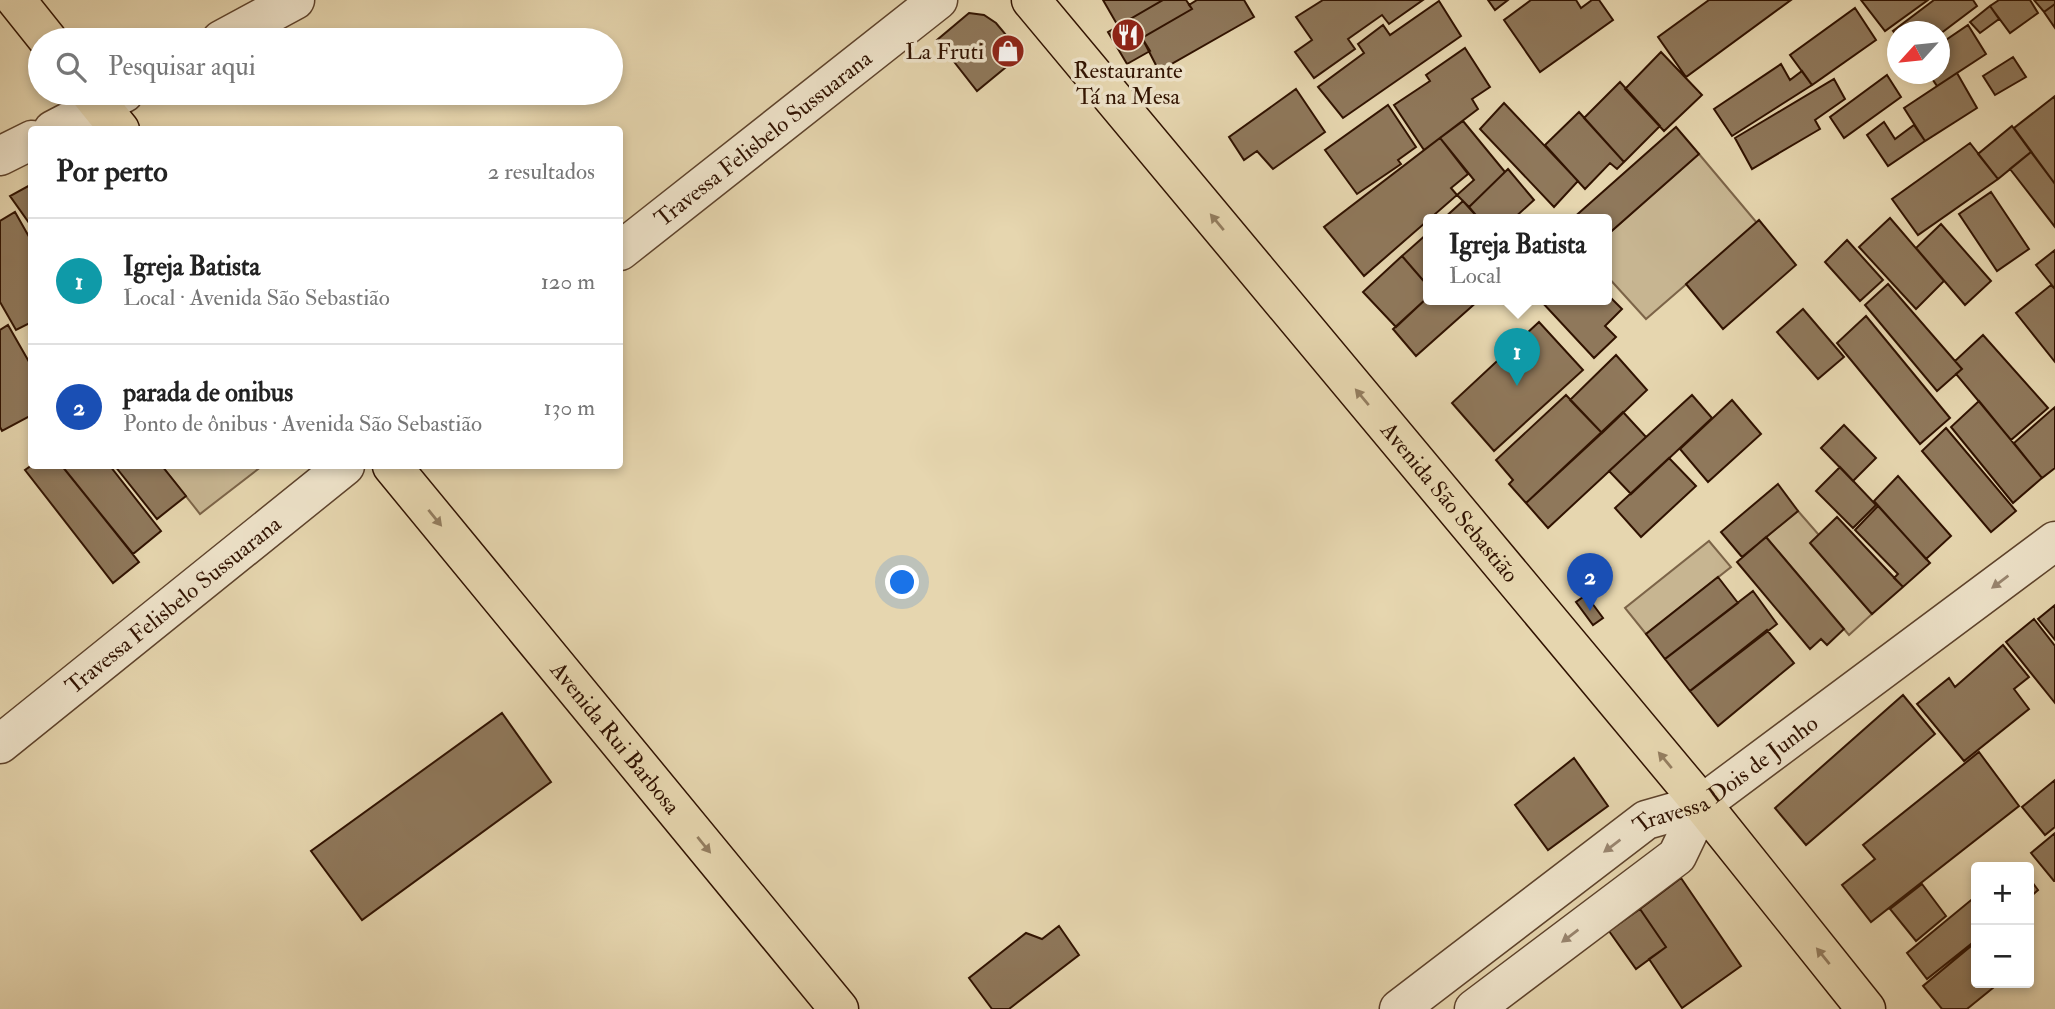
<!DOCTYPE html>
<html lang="pt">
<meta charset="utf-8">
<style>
body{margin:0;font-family:"IM FELL Double Pica",serif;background:#f2f2f2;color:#222}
.controls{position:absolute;right:21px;bottom:21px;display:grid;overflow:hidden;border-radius:7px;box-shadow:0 4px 10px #0003}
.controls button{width:63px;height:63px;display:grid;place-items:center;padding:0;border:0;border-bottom:2px solid #e0e0e0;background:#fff;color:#222;font:35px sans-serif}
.compass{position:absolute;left:1887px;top:21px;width:63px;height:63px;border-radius:50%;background:#fff;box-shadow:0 4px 10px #0003;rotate:243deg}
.you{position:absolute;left:903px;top:583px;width:24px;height:24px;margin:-18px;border:5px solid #fff;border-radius:50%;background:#1a73e8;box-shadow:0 0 0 10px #1a73e833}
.badge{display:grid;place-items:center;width:46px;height:46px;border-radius:50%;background:#ea580c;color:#fff;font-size:23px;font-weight:700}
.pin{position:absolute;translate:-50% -58px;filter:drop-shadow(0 2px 4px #0008)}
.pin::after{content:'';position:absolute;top:37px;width:24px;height:21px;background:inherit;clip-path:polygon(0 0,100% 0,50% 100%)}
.popup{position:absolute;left:1423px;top:214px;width:189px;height:91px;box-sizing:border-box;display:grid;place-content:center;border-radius:7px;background:#fff;filter:drop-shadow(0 2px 5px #0005);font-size:23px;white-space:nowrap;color:#767676}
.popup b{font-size:26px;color:#222}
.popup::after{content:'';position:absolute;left:50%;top:100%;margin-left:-14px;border:14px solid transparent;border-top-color:#fff}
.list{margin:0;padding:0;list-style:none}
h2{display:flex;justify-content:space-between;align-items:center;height:91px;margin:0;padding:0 28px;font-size:30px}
h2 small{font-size:23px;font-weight:400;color:#767676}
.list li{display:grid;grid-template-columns:46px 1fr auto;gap:21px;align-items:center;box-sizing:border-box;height:126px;padding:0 28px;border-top:2px solid #e0e0e0}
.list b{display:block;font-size:26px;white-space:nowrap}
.list p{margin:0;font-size:23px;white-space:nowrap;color:#767676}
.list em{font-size:23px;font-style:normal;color:#767676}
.icon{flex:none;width:38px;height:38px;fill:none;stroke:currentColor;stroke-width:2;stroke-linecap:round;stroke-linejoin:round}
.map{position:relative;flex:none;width:2055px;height:1009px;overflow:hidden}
.search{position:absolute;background:#fff;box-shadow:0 4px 10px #0003;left:28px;top:28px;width:595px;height:77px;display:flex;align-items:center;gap:18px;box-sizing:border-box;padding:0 24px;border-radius:38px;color:#767676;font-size:26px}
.panel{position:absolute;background:#fff;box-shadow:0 4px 10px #0003;left:28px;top:126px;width:595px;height:343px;border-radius:7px}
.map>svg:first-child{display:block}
.green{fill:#c7b591;stroke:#7c6448;stroke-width:2}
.building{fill:#8f785b;stroke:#301200;stroke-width:2}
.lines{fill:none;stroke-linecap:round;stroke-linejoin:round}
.minor-casing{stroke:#5e432c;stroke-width:41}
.major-casing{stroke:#301200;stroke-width:41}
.minor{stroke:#efe4cb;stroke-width:38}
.major{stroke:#e6d6af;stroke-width:38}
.oneway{fill:#947e60}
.oneway2{fill:#998670}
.labels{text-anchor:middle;stroke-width:7;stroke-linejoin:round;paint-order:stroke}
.poi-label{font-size:23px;fill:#301200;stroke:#efe4cb;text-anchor:end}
.street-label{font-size:23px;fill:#301200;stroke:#efe4cb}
</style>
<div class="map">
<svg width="2055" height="1009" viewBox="0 0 2055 1009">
<rect width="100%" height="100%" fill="#e6d6af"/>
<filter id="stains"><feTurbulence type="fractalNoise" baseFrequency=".00286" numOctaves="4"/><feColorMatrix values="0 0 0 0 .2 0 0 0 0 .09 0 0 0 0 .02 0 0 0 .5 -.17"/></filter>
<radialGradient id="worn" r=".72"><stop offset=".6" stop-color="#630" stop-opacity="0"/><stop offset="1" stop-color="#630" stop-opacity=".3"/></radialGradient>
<path class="green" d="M1699,154L1757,223L1646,319L1606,275V236Z
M162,466H262L200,514Z
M1798,511L1819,535L1811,544L1872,614L1849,635L1766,537Z
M1709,541L1731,567L1646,634L1625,608Z"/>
<path class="building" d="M1103,0H1163L1118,26Z
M1163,0H1186L1192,9L1142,38L1150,51L1127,64L1108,32Z
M1197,0H1244L1254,17L1159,71L1142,38L1192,9L1189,5Z
M1323,0H1423L1389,24L1382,15L1348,39L1355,49L1314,78L1295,52L1312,40L1296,17Z
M1488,0H1508L1495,10Z
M1531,0H1576L1581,8L1592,0H1599L1613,20L1540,72L1504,20Z
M1709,0H1791L1686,77L1658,37Z
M1861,0H1928L1885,31Z
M1934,0H1973L1977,6L1940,34V32H1898V37L1893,31Z
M1999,0H2030L2038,13L2010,33L1990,6Z
M2034,0H2055V4L2044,12Z
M1439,1L1461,36L1343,118L1318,87L1364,53L1358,44L1383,25L1390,35Z
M2055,4V28L2044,12Z
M1990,6L1999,19L1980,33L1970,22Z
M1855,8L1876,40L1812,85L1790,55Z
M969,13L984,15L996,23L1022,54L977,91L937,40Z
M1968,25L1986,54L1937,86L1929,74H1940V44Z
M1465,48L1490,87L1472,99L1478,109L1424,150L1394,105L1430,81L1426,75Z
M1661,52L1702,95L1664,131L1625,89Z
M2013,57L2026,77L1995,95L1983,76Z
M1781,64L1790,80L1802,71L1812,85L1732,136L1714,109Z
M1957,73L1977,108L1925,141L1904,108Z
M1887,75L1901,97L1844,138L1830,117Z
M1834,79L1845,99L1815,120L1820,129L1752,169L1735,138Z
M1620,82L1660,126L1624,162L1584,118Z
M1296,89L1325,132L1273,169L1257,151L1244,160L1229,137Z
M2055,96V184L2014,128Z
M1504,103L1578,181L1554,207L1480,129Z
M1388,105L1416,147L1398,160L1401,164L1357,194L1325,150Z
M1579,112L1624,162L1617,169L1610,163L1585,189L1545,145Z
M1463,121L1505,172L1469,207L1457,195L1474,180L1440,138Z
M1884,122L1895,139L1914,125L1925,141L1888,166L1867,135Z
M2012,126L2031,152L1998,179L1978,154Z
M1676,127L1699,154L1606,236V220H1571Z
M1440,138L1468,174L1451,188L1457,195L1364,276L1324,227Z
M1970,143L1998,179L1918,235L1892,199Z
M2031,152L2055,184V227L2010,169Z
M1508,169L1534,200L1512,220H1480L1469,207Z
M32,184V227L10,196Z
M1991,192L2029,249L1997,271L1959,214Z
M1463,201L1480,220H1442Z
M15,212L32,242V322L16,330L0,302V221Z
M1890,218L1944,281L1916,309L1859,247Z
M1759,220L1796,265L1723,329L1686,284Z
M1941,224L1991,281L1965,305L1916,248Z
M1428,233V286L1402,256Z
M1847,240L1883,280L1860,301L1825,262Z
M2055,250V289L2036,265Z
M1402,256L1428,286V297L1396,327L1363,292Z
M1888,284L1962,369L1937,391L1865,305Z
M2051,285L2055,289V362L2016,313Z
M1606,293L1622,309L1605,326L1616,337L1594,358L1540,300H1606Z
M1428,297V300H1479L1416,356L1393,329Z
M1803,309L1844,357L1818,379L1777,332Z
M1866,316L1950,418L1920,444L1837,343Z
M1539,322L1583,370L1494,451L1452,403Z
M8,325L32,367V415L2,431L0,427V330Z
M1983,335L2048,408L2011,440L1956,374L1962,369L1955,361Z
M1616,355L1647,390L1602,433L1570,400Z
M1566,395L1602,433L1526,503L1509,484L1513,480L1496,460Z
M1692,395L1712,418L1631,494L1609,471Z
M1732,400L1761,434L1708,482L1680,449Z
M1979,401L2042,478L2013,503L1951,427Z
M2055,407V468L2042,478L2014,443Z
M1623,412L1646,437L1548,528L1526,503Z
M1844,425L1876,458L1853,481L1821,448Z
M1946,428L2016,511L1991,532L1922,451Z
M1669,458L1696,486L1641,537L1615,508Z
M32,465L62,466L139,562L113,583L25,470Z
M62,466H110L161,531L133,554Z
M115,466H162L186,496L157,519Z
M1840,467L1876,505L1853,528L1816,491Z
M1898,476L1951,536L1926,559L1874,501Z
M1778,484L1798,511L1742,557L1721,532Z
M1878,506L1930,563L1903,587L1894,578L1898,574L1855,530Z
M1837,517L1903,587L1872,614L1810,543Z
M1766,537L1844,629L1827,645L1821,639L1810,649L1737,562Z
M1718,577L1738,603L1665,659L1646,634Z
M1753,591L1777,624L1690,691L1665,659Z
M1586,595L1603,618L1593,625L1576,602Z
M2055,605V640L2038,619Z
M2034,619L2055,646V703L2006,642Z
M1767,630L1794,663L1718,726L1690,691Z
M2003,645L2029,677L2014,689L2029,709L1964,761L1917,704L1949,678L1955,687Z
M1903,695L1935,734L1806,845L1775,808Z
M502,713L551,782L362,920L311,851Z
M1979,752L2019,806L1871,922L1842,885L1875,859L1863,845Z
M1574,758L1608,806L1548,850L1515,805Z
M2055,780V827L2045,835L2022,807Z
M2055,833V881H2054L2031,853Z
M1681,878L1741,966L1682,1008L1649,959L1666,947L1640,909Z
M2029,878L2038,890L2029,898Z
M1922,884L1946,916L1916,941L1890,909Z
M1976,896V940L1927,979L1907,953Z
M1640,909L1666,947L1636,969L1609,931Z
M1059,926L1079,955L1009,1009H992L969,978L1026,933L1042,939Z
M1976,942V983H1999L1967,1009H1942L1923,986Z"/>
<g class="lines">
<defs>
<g id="minor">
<path d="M221,40L295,0"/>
<path d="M53,130L124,93"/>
<path d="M0,156L32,140"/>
<path id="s1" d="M620,251L938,0"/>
<path id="s2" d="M0,744L345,466"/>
<path id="s3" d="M1399,1009L1646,820L1702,804L2055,541"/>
<path d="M1474,1009L1677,856L1702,804"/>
</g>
<g id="major">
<path d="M16,0L48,40"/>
<path id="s4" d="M1031,0L1702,804L1866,1009"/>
<path d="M90,93L120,130"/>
<path id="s5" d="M392,466L839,1009"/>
</g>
</defs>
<use href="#minor" class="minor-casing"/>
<use href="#major" class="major-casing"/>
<use href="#minor" class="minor"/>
<use href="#major" class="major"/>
</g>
<defs><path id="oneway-solid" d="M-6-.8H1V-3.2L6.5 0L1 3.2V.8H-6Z" transform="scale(1.75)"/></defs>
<g class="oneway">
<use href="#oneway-solid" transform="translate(1217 222) rotate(-130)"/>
<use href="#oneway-solid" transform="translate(1362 397) rotate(-130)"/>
<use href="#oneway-solid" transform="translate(435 518) rotate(51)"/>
<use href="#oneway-solid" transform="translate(1665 760) rotate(-130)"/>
<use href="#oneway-solid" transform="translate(704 845) rotate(51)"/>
<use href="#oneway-solid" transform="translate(1823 956) rotate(-129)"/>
</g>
<g class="oneway2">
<use href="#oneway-solid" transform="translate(2000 582) rotate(143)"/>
<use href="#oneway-solid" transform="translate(1612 846) rotate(143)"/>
<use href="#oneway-solid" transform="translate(1570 936) rotate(143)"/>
</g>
<defs>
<symbol id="restaurant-disc" viewBox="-11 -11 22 22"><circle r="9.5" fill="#8f2418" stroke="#efe4cb"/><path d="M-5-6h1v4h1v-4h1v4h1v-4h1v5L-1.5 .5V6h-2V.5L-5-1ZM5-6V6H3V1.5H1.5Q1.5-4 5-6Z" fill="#fff"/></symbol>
<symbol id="shop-disc" viewBox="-11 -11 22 22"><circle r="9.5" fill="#8f2418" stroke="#efe4cb"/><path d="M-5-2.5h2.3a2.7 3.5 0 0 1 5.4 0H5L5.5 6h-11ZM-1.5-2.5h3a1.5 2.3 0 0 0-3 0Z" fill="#fff"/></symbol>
</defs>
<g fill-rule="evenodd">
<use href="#restaurant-disc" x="1109" y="16" width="38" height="38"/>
<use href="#shop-disc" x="989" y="32" width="38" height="38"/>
</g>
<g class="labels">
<g class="poi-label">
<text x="984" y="59">La Fruti</text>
<text x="1128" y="78" text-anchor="middle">Restaurante<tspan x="1128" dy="26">Tá na Mesa</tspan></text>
</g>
<g class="street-label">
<text dy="8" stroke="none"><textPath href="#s1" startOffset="182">Travessa Felisbelo Sussuarana</textPath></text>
<text dy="8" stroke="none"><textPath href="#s4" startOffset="654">Avenida São Sebastião</textPath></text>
<text dy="8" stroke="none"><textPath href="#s2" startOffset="222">Travessa Felisbelo Sussuarana</textPath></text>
<text dy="8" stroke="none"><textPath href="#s5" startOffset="352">Avenida Rui Barbosa</textPath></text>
<text dy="8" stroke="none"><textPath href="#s3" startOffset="404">Travessa Dois de Junho</textPath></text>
</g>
</g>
<rect width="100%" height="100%" filter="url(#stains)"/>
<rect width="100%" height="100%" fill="url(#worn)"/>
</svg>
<div class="controls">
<button>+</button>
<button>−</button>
</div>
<svg class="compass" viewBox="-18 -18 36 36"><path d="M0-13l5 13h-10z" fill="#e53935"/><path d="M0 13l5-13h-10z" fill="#767676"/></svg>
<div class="you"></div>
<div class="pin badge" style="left:1517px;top:386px;background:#0f9aa8">1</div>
<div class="popup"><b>Igreja Batista</b>Local</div>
<div class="pin badge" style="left:1590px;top:611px;background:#1a4fb4">2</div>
<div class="search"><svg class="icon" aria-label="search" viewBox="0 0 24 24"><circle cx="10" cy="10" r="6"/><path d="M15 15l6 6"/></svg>Pesquisar aqui</div>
<section class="panel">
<h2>Por perto<small>2 resultados</small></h2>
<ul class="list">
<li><span class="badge" style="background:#0f9aa8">1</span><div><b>Igreja Batista</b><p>Local · Avenida São Sebastião</p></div><em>120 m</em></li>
<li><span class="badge" style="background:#1a4fb4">2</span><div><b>parada de onibus</b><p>Ponto de ônibus · Avenida São Sebastião</p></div><em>130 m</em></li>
</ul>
</section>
</div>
